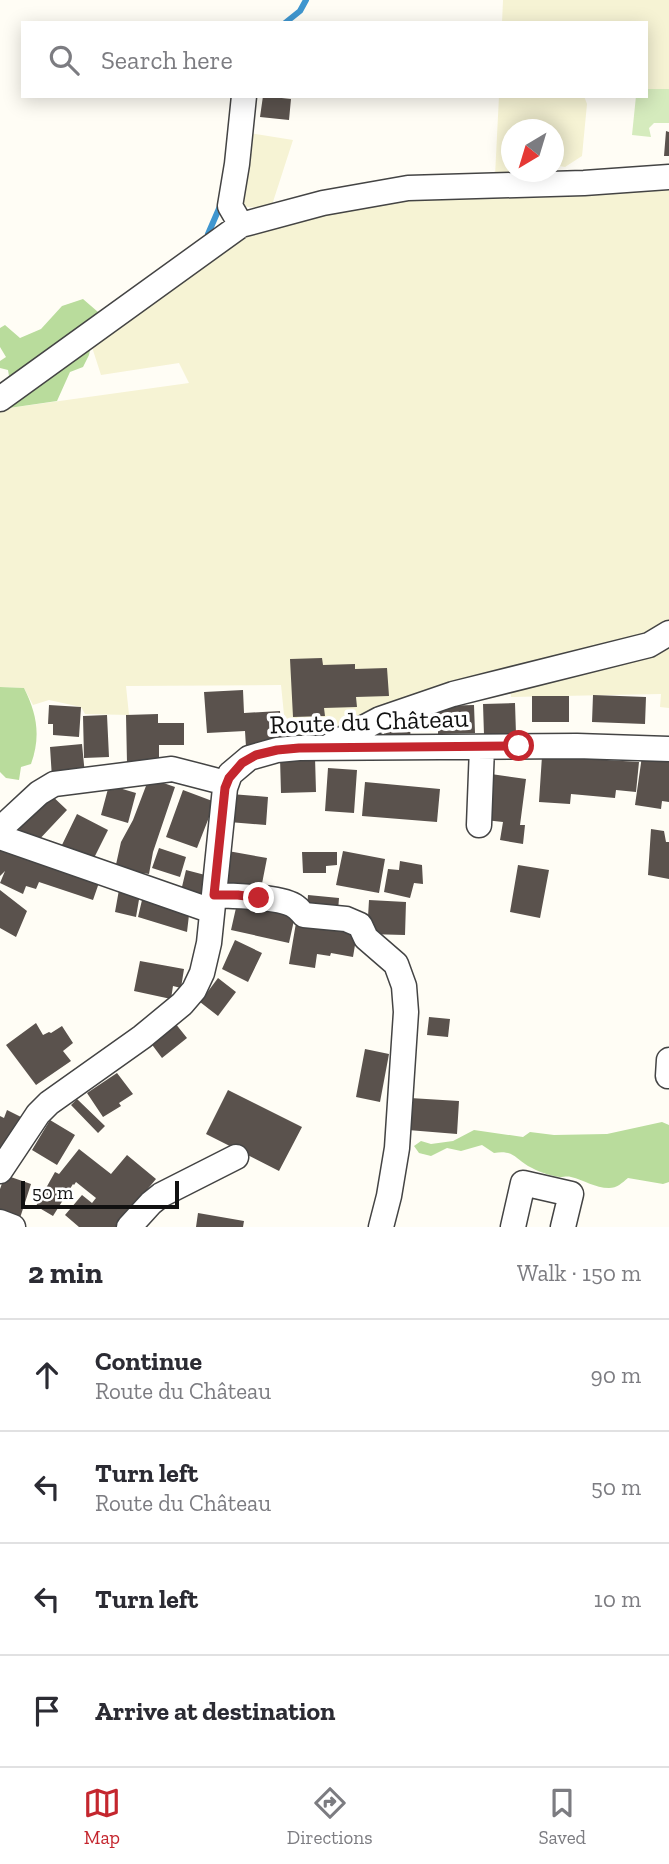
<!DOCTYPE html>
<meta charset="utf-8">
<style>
body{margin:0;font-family:"Zilla Slab",serif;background:#f2f2f3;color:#2b2b33}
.compass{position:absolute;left:501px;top:119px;width:63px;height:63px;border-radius:50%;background:#fff;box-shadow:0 4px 18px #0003;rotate:218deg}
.scale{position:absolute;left:21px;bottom:18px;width:158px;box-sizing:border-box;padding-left:7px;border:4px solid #111;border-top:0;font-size:19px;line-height:24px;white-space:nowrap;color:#111;-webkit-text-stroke:5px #fff;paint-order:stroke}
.stop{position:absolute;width:21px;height:21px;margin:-16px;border:5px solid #c4262e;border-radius:50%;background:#fff}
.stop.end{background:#c4262e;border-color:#fff;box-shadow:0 2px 7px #0008}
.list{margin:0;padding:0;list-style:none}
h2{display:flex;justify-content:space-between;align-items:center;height:91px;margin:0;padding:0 28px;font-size:30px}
h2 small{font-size:23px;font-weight:400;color:#7c7c81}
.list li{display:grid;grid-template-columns:46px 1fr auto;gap:21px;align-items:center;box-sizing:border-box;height:112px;padding:0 28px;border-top:2px solid #e1e1e2}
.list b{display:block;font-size:26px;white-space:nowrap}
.list p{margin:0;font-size:23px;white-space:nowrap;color:#7c7c81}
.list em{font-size:23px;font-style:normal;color:#7c7c81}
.icon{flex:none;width:38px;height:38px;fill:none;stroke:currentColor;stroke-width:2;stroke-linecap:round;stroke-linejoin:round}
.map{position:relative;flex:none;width:669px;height:1227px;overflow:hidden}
.search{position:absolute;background:#fff;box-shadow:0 4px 18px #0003;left:21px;right:21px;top:21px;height:77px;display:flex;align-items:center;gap:18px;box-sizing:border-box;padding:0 24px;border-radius:0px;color:#7c7c81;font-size:26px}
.sheet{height:539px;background:#fff}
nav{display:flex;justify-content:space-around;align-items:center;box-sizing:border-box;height:98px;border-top:2px solid #e1e1e2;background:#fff;font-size:19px;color:#7c7c81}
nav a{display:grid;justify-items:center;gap:4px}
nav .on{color:#c4262e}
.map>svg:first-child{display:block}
.farmland{fill:#f6f3d4}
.green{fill:#d5ebbd}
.forest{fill:#b9dc9c}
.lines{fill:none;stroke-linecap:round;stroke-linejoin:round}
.stream{stroke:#3f96cf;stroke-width:6}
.building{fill:#5a524d}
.minor-casing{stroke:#444;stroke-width:27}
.minor{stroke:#fff;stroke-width:24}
.route{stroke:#c4262e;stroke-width:9}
.labels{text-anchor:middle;stroke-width:7;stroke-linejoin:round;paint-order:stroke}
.street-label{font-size:26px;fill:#111;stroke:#fff}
</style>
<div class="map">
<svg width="669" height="1227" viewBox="0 0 669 1227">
<rect width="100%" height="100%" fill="#fffdf5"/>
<path class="farmland" d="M503,0H669V89H646V23H502Z
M499,96H584L587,104L582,156L565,167L554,165V130H512V172H535L520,179L495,176Z
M249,133L293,140L272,205L258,208L239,206Z
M669,184V628L336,731L287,744L281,685L126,686L129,715L85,714L81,707L49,700L33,705L24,688L0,687V410L2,409L189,383L179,363L101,375L91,344L238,240L361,202Z
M669,640V708L660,707L661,694L511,697L510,684Z"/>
<path class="green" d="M646,89H669V123H654L649,128L651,137L632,135L636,96H646Z"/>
<path class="forest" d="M83,299L98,312L89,355L83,367L70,372L57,401L2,409L10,382L8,370L0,368V361L6,357L0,347V328L5,325L20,338L41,329L62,306Z
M0,687L24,688C37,714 41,736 31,764L21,767L19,780L6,778L0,772Z
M662,1122L669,1125V1182L663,1184L628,1178C622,1183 617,1188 609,1188C595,1188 584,1180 571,1177C567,1176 564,1177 560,1177C550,1176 537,1171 528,1166C514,1157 512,1150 494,1153L482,1145L461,1151L447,1148L431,1156L419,1153L414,1146L421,1141L431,1144L453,1141L474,1130L523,1137L530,1132L554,1135L607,1134Z"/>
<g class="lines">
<path class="stream" d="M285,23L300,11L306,0
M208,234L221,204"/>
</g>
<path class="building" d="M263,96L291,99L289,120L260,117Z
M666,131L669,132V156H664Z
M322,658L323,665L355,664V669L387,668L389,696L356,697L357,707L324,708L325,716L293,717L290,659Z
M243,690L244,713L280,711L282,745L246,747L245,731L207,733L204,692Z
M593,695L646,697L645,724L592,722Z
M532,696H569V722H532Z
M515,703L516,734L484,735L483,704Z
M49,705L81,707L79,737L53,735V724H48Z
M474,705L475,733L438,734V706Z
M158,714V723H184V745H159V762L127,763L126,715Z
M107,715L109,757L84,758L83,716Z
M385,719L411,720L410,741L384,739Z
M82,744L85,775L52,778L50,747Z
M542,756L639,762L636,792L616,790L615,798L571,794L570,804L539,802Z
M642,756L669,761V802L662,801L661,809L635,805Z
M315,757L316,792L281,793L280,758Z
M328,768L357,770L354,813L325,811Z
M491,774L526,779L520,825H525L523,844L500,840L503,822L485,820Z
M149,778L175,787L153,852L149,874L115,869L121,842L133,820Z
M365,782L440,789L437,822L362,816Z
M109,785L136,793L128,823L101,815Z
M183,790L215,802L197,848L166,837Z
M49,793L67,810L35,844L17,827Z
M231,794L268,797L266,825L229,822Z
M77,814L108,830L92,862L61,847Z
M651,829L664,831L666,842H669V879L648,875Z
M0,844L101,877L93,900L39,882L36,889L26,886L23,894L0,883L5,871L0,876Z
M159,848L186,857L180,877L152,868Z
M228,851L267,858L260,894L221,886Z
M343,851L385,859L379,893L336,885Z
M302,852H337V865L326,866V873H303Z
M400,861L422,865L423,884L414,883L410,898L384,892L388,869L399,870Z
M518,865L549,870L540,918L510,912Z
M186,870L209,876L204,897L181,891Z
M120,884L141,888L136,917L115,912Z
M0,890L27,911L16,937L0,928Z
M308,895L339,898L338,911L307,909Z
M238,899L296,911L289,943L231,930Z
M142,900L189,915L187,932L138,917Z
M369,900L406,902L405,935L367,934Z
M297,917L358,927L353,957L331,953L330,956L317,954L315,968L289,964Z
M235,940L262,953L248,982L222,969Z
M140,961L184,969L181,988L173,986L171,999L134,991Z
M218,978L236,992L218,1016L200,1002Z
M429,1017L450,1019L448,1037L427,1035Z
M36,1023L43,1035L49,1032L51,1033L62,1026L73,1043L63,1051L71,1061L36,1085L6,1045Z
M175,1023L187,1038L162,1058L150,1042Z
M365,1049L389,1054L380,1102L356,1097Z
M117,1073L133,1094L119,1103L121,1106L103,1117L87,1093Z
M228,1090L302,1127L279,1171L206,1134Z
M410,1098L459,1101L457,1134L408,1130Z
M77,1099L105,1126L98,1133L71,1105Z
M7,1110L23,1118L0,1158V1116L4,1118Z
M50,1120L75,1135L57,1165L32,1150Z
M79,1149L111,1174L127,1155L156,1179L116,1227H79L65,1215L82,1195L92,1203L96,1198L76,1182L74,1185L73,1184L53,1216L36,1206L55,1172L59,1174Z
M5,1175L31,1184L20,1218L0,1211V1189Z
M198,1213L244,1221L243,1227H196Z"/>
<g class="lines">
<defs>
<path id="minor" d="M241,225L230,206L237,164L244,96
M0,399L241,225L323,203L408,188L584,183L669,177
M331,745L380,719L453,694L649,645L669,633
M479,825L482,747
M0,829L39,793L54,784L172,769L226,783
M0,837L212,911
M214,895C232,896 282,896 296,907C299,909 301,912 304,915L346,919L360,925L366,938L396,964L404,986L406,1012L397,1148L389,1196L381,1227
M668,1076L669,1060
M0,1171L38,1114L49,1103L142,1037L182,1004L194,990L202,973L209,943L225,788L230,774L249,758L277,750L299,748L577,746L669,749
M0,1222L13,1227
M129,1227L151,1203L161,1195L236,1157
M513,1227L523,1183L571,1194L563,1227"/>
</defs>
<use href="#minor" class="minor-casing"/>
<use href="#minor" class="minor"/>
</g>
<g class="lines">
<path class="route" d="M259,898L238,895H214L225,788L229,778L242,763L256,755L277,750L299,748L519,746"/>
</g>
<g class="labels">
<g class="street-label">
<text transform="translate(369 721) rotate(-2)" y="9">Route du Château</text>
</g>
</g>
</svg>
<svg class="compass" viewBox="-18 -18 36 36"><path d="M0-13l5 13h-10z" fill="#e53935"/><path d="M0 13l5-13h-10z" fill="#7c7c81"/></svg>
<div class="scale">50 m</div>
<div class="stop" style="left:519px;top:746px"></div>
<div class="stop end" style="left:259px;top:898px"></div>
<div class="search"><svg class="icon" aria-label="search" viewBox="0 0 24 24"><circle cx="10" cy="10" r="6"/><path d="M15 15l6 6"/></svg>Search here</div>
</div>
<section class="sheet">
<h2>2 min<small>Walk · 150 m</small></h2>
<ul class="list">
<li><svg class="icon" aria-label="ahead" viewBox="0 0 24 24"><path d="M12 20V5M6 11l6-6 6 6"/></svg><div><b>Continue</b><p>Route du Château</p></div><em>90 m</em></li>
<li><svg class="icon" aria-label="left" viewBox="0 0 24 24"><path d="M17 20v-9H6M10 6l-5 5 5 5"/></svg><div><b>Turn left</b><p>Route du Château</p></div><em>50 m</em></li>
<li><svg class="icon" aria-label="left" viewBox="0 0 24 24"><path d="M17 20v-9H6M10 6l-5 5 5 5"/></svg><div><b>Turn left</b></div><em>10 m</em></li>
<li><svg class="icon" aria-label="arrive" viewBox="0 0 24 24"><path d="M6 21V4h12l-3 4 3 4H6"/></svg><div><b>Arrive at destination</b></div></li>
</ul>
</section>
<nav>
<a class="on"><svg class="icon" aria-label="map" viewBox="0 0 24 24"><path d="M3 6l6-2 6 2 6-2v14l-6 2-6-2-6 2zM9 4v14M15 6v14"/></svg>Map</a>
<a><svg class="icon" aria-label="directions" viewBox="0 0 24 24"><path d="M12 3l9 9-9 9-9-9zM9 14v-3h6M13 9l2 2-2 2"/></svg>Directions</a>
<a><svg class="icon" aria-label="saved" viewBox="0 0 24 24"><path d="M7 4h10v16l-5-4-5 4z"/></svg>Saved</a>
</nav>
